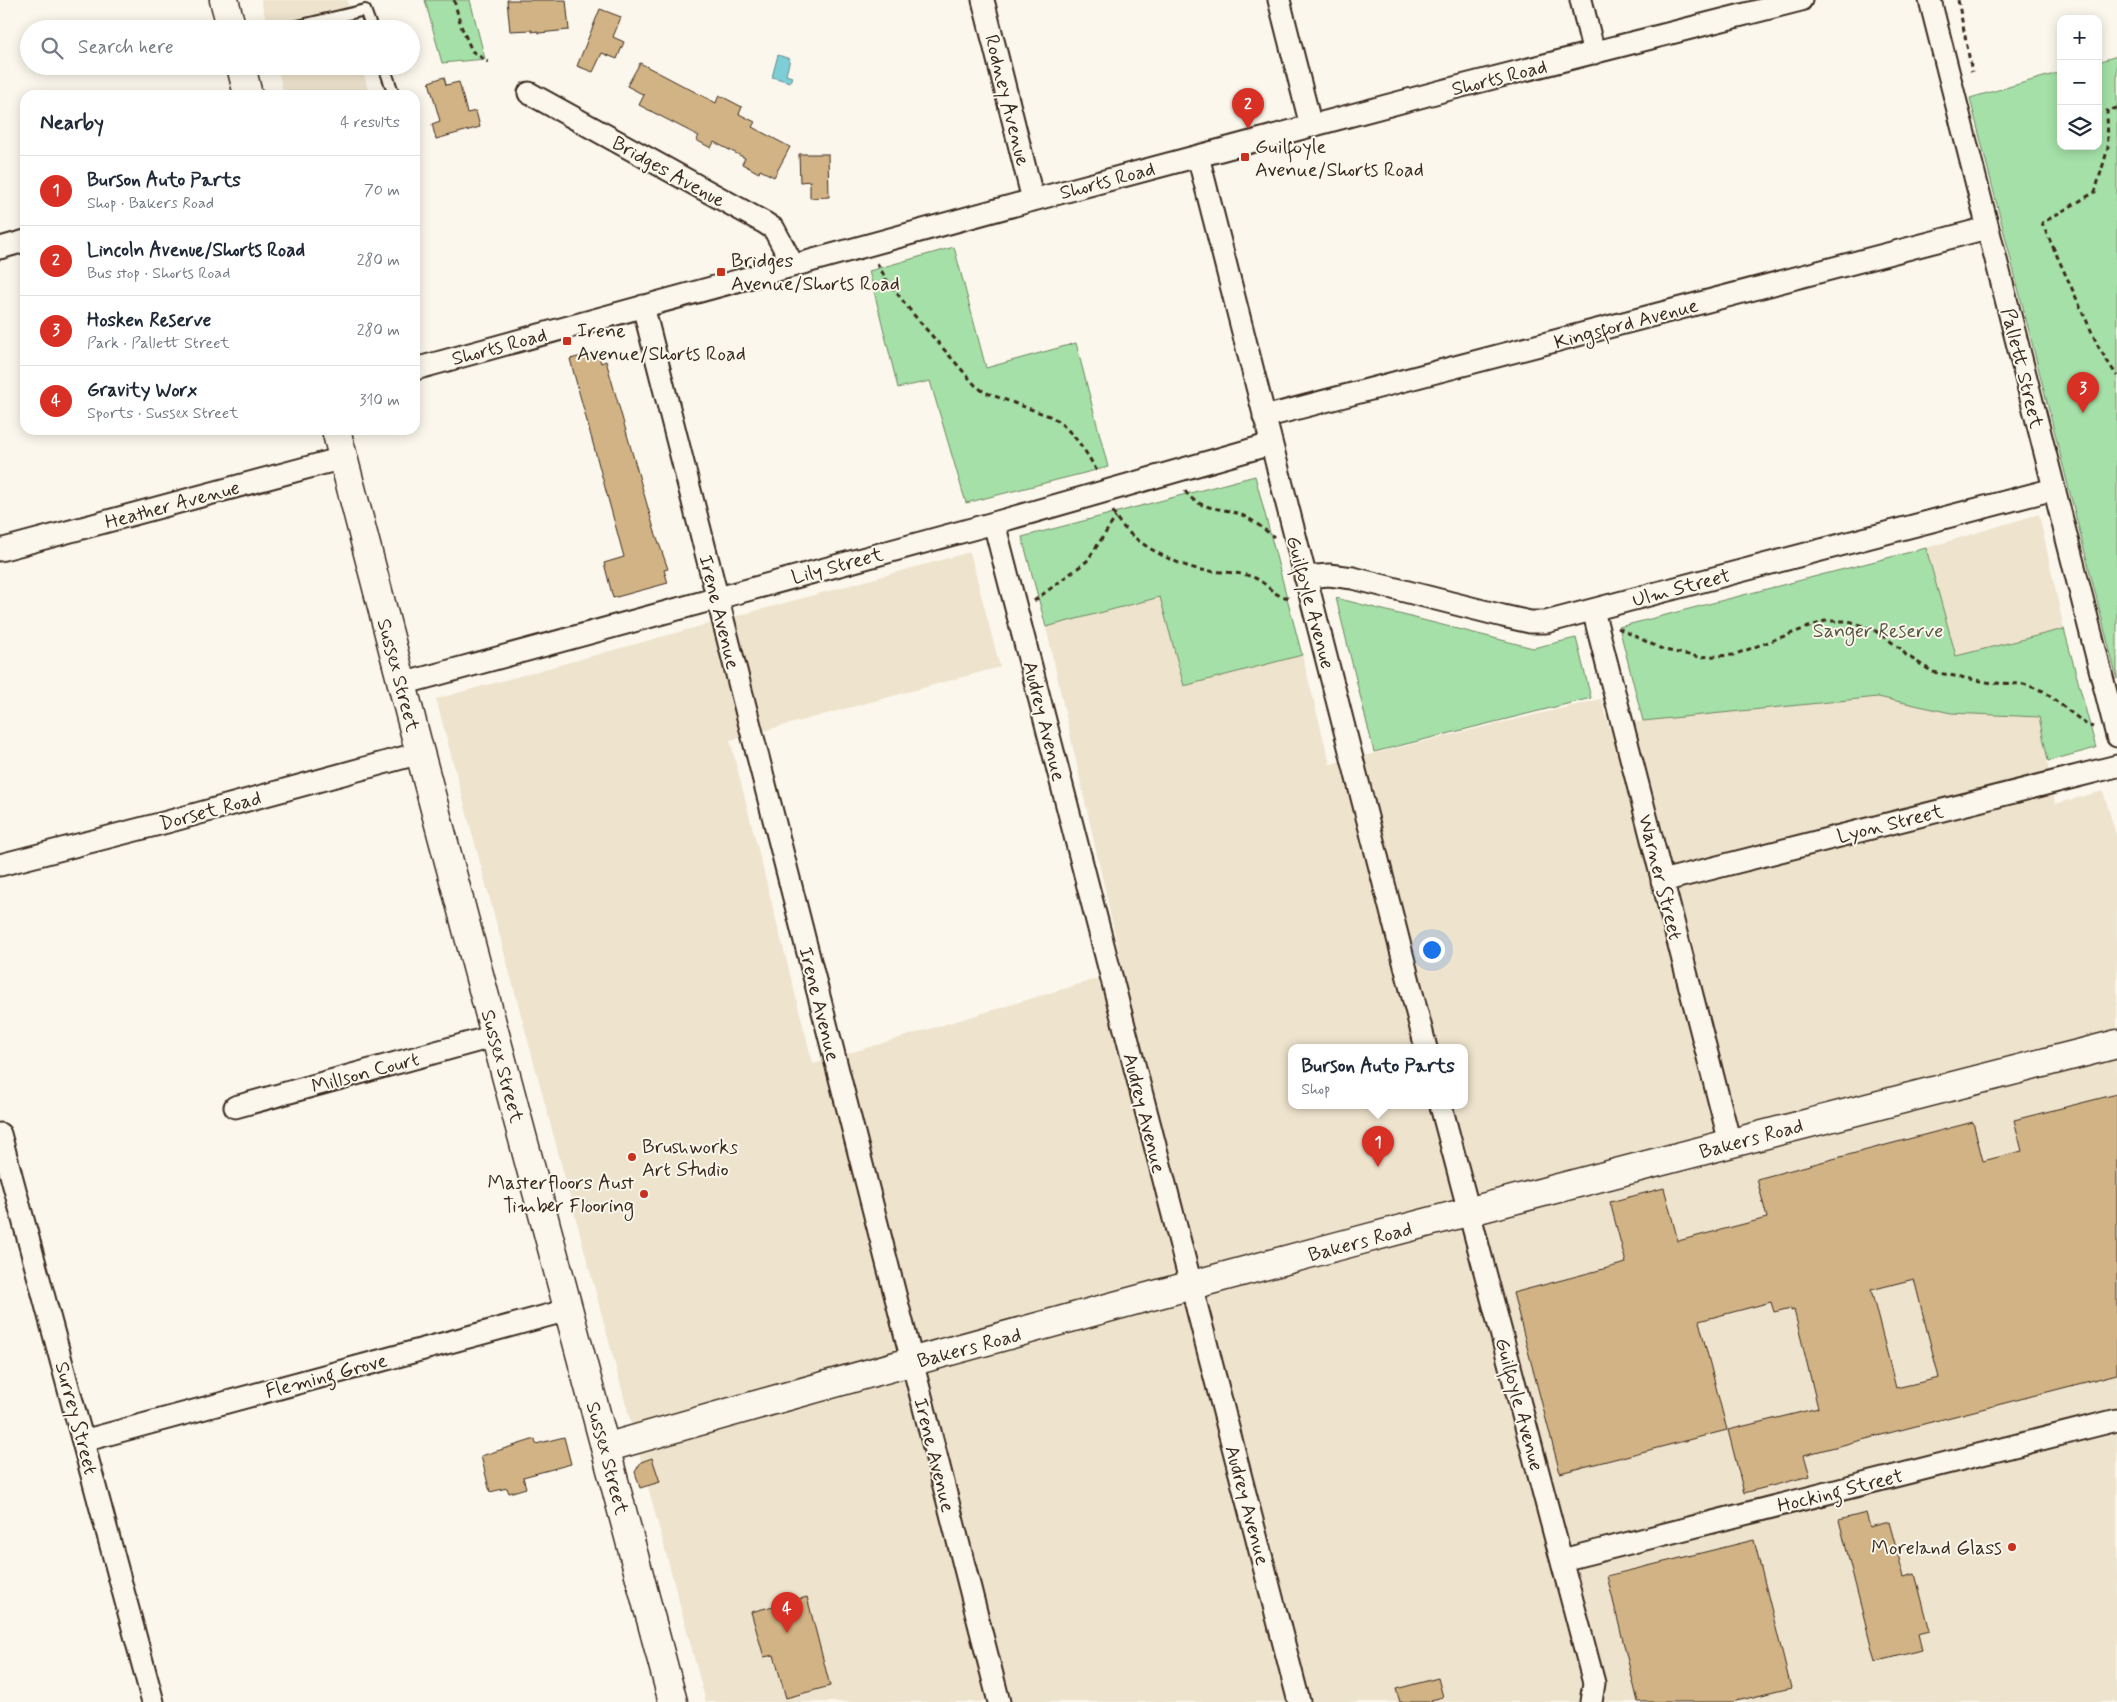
<!DOCTYPE html>
<meta charset="utf-8">
<style>
body{margin:0;font-family:Mynerve,sans-serif;background:#f6f6f7;color:#1f2937}
.controls{position:absolute;right:15px;top:15px;display:grid;overflow:hidden;border-radius:10px;box-shadow:0 2px 12px #0003}
.controls button{width:45px;height:45px;display:grid;place-items:center;padding:0;border:0;border-bottom:1px solid #e0e1e3;background:#fff;color:#1f2937;font:25px sans-serif}
.you{position:absolute;left:1431px;top:949px;width:18px;height:18px;margin:-12px;border:4px solid #fff;border-radius:50%;background:#1a73e8;box-shadow:0 0 0 8px #1a73e833}
.badge{display:grid;place-items:center;width:32px;height:32px;border-radius:50%;background:#d93025;color:#fff;font-size:16px;font-weight:700}
.pin{position:absolute;translate:-50% -41px;filter:drop-shadow(0 1px 2px #0008)}
.pin::after{content:'';position:absolute;top:26px;width:18px;height:15px;background:inherit;clip-path:polygon(0 0,100% 0,50% 100%)}
.popup{position:absolute;left:1288px;top:1044px;width:180px;height:65px;box-sizing:border-box;display:grid;place-content:center;border-radius:10px;background:#fff;filter:drop-shadow(0 1px 4px #0005);font-size:16px;white-space:nowrap;color:#747a83}
.popup b{font-size:19px;color:#1f2937}
.popup::after{content:'';position:absolute;left:50%;top:100%;margin-left:-10px;border:10px solid transparent;border-top-color:#fff}
.list{margin:0;padding:0;list-style:none}
h2{display:flex;justify-content:space-between;align-items:center;height:65px;margin:0;padding:0 20px;font-size:21px}
h2 small{font-size:16px;font-weight:400;color:#747a83}
.list li{display:grid;grid-template-columns:32px 1fr auto;gap:15px;align-items:center;box-sizing:border-box;height:70px;padding:0 20px;border-top:1px solid #e0e1e3}
.list b{display:block;font-size:19px;white-space:nowrap}
.list p{margin:0;font-size:16px;white-space:nowrap;color:#747a83}
.list em{font-size:16px;font-style:normal;color:#747a83}
.icon{flex:none;width:28px;height:28px;fill:none;stroke:currentColor;stroke-width:2;stroke-linecap:round;stroke-linejoin:round}
.map{position:relative;flex:none;width:2117px;height:1702px;overflow:hidden}
.search{position:absolute;background:#fff;box-shadow:0 2px 12px #0003;left:20px;top:20px;width:400px;height:55px;display:flex;align-items:center;gap:12px;box-sizing:border-box;padding:0 18px;border-radius:28px;color:#747a83;font-size:19px}
.panel{position:absolute;background:#fff;box-shadow:0 2px 12px #0003;left:20px;top:90px;width:400px;height:345px;border-radius:15px}
.map>svg:first-child{display:block}
.built{fill:#eee3cd;fill-rule:evenodd}
.green{fill:#a4e0a7;stroke:#708562}
.water{fill:#7eced7;stroke:#638c8d}
.building{fill:#d1b385;stroke:#3b2a1e;fill-rule:evenodd}
.lines{fill:none;stroke-linecap:round;stroke-linejoin:round}
.lane-casing{stroke:#3b2a1e;stroke-width:14}
.street-casing{stroke:#3b2a1e;stroke-width:25}
.secondary-casing{stroke:#3b2a1e;stroke-width:31}
.path{stroke:#3b2a1e;stroke-width:3;stroke-dasharray:5 4;stroke-linecap:butt}
.lane{stroke:#fbf7ec;stroke-width:10}
.street{stroke:#fbf7ec;stroke-width:21}
.secondary{stroke:#fbf7ec;stroke-width:28}
.poi-dot{fill:#c8321e;stroke:#fbf7ec;stroke-width:2}
.labels{text-anchor:middle;stroke-width:4;stroke-linejoin:round;paint-order:stroke}
.street-label{font-size:20px;fill:#3b2a1e;stroke:#fbf7ec}
.poi-label{font-size:20px;fill:#3b2a1e;stroke:#fbf7ec;text-anchor:start}
.park-label{font-size:20px;fill:#555840;stroke:#fbf7ec}
</style>
<div class="map">
<svg width="2117" height="1702" viewBox="0 0 2117 1702">
<rect width="100%" height="100%" fill="#fbf7ec"/>
<filter id="ink" filterUnits="userSpaceOnUse"><feTurbulence type="fractalNoise" baseFrequency=".02" numOctaves="2"/><feDisplacementMap in="SourceGraphic" scale="10" xChannelSelector="R" yChannelSelector="G"/><feConvolveMatrix kernelMatrix="1 2 1 2 8 2 1 2 1" color-interpolation-filters="sRGB"/></filter>
<g filter="url(#ink)">
<path class="built" d="M261,0H347L354,29H268Z
M277,66H362L369,95H284Z
M2039,514L2064,629L1956,656L1926,548Z
M970,552L1000,667L730,740L813,1064L1123,971L1046,627L1160,596L1184,686L1302,655L1330,764L1601,699L1609,728L1643,721L1878,697L1951,713L2039,717L2055,804L2103,791L2117,838V1702H706L436,699ZM1292,1048H1464V1106H1292Z"/>
<path class="green" d="M425,0H470L485,59L442,63Z
M2117,56V679L1970,98L2061,72V146H2098V62Z
M954,247L986,368L1076,343L1108,467L966,503L930,381L898,388L869,271Z
M1255,476L1302,655L1184,686L1160,597L1046,627L1022,537Z
M1926,548L1956,656L2064,629L2096,748L2048,761L2039,717L1951,713L1878,697L1643,721L1619,627Z
M1336,598L1533,648L1576,638L1591,698L1374,752Z"/>
<path class="water" d="M778,55L790,59L786,75L792,77L790,82L772,77Z"/>
<path class="building" d="M507,0H566L569,30L539,33L538,31L532,32V30L510,31Z
M600,9L621,17L613,37L624,42L617,59L602,53L593,72L577,66Z
M640,63L716,103L719,95L742,107L739,114L755,122L752,127L790,147L774,177L760,170L759,173L742,164L745,158L714,142L711,148L696,140L699,136L639,105L644,95L627,86Z
M444,77L446,85L459,82L467,113L476,111L480,127L436,139L432,124L440,121L429,82Z
M799,154H828L829,197L810,198V181L800,182Z
M598,352L601,363L606,361L654,529L668,569L664,570L668,583L613,598L604,563L624,557L570,359Z
M2117,1094V1374L1804,1455L1810,1476L1744,1493L1728,1430L1818,1408L1794,1310L1791,1311V1308L1774,1312L1771,1302L1699,1321L1727,1430L1560,1473L1513,1293L1626,1263L1610,1202L1664,1188L1678,1241L1767,1218L1757,1179L1973,1122L1983,1161L2022,1151L2014,1120ZM1914,1279L1939,1378L1896,1388L1871,1290Z
M564,1437L571,1464L523,1477L526,1488L509,1493L507,1488L490,1492L481,1456L535,1439L536,1444Z
M652,1458L660,1482L640,1488L635,1472L641,1462Z
M1866,1513L1870,1527L1889,1522L1904,1577L1915,1574L1930,1631L1918,1634L1922,1650L1875,1662L1839,1520Z
M1754,1540L1791,1688L1732,1702H1638L1607,1576Z
M807,1597L830,1686L786,1698L774,1655L764,1657L751,1612Z
M1438,1678L1443,1697L1431,1700L1432,1702H1400L1396,1689Z"/>
<g class="lines">
<defs>
<path id="lane" d="M285,29L365,10L372,29
M384,66L394,95"/>
<path id="street" d="M983,0L1033,200
M1279,0L1311,126
M1581,0L1594,53
M1930,0L2117,736
M529,93L765,223L774,229L793,265
M1198,156L1426,1048
M0,248L25,241
M643,306L999,1702
M415,369L1033,200L1446,90L1801,0
M1264,417L1987,228
M994,523L1299,1702
M0,550L343,458
M1305,577L1329,575L1353,578L1503,616L1530,622H1546L2054,489
M1593,610L1730,1143
M402,684L994,523L1271,444
M0,865L167,822L420,753
M1662,881L2117,766
M1441,1106L1594,1683L1591,1702
M235,1107L495,1036
M0,1134L153,1702
M83,1441L568,1310
M1562,1560L2117,1420"/>
<path id="secondary" d="M224,0L232,29
M241,66L248,95
M336,430L420,753L673,1702
M605,1448C1106,1304 1612,1173 2117,1044"/>
</defs>
<use href="#lane" class="lane-casing"/>
<use href="#street" class="street-casing"/>
<use href="#secondary" class="secondary-casing"/>
<path class="path" d="M454,0L461,26L472,51L488,62
M1958,0L1972,72
M2117,108L2107,111L2108,148L2095,192L2042,223L2099,348L2117,376
M877,263L886,279L913,314L975,385L984,392L1052,417C1073,431 1086,451 1098,473
M1185,491C1200,512 1221,506 1242,515C1253,520 1264,529 1274,537
M1113,511C1124,539 1174,565 1202,570C1219,573 1240,571 1255,578C1269,584 1274,599 1291,597
M1034,601L1087,561L1116,517
M1618,628L1664,650L1699,657L1733,655L1825,621H1849L1874,630L1900,648L1906,655L1933,672L1992,683L2024,684L2043,691L2087,725L2093,727"/>
<use href="#lane" class="lane"/>
<use href="#street" class="street"/>
<use href="#secondary" class="secondary"/>
</g>
</g>
<g class="poi-dot">
<rect x="1240" y="152" width="10" height="10" rx="2.5"/>
<rect x="716" y="267" width="10" height="10" rx="2.5"/>
<rect x="562" y="336" width="10" height="10" rx="2.5"/>
<circle cx="632" cy="1157" r="5"/>
<circle cx="644" cy="1194" r="5"/>
<circle cx="2012" cy="1547" r="5"/>
</g>
<g class="labels">
<g class="street-label">
<text transform="translate(1499 77) rotate(-14)" y="7">Shorts Road</text>
<text transform="translate(1008 100) rotate(76)" y="7">Rodney Avenue</text>
<text transform="translate(669 171) rotate(29)" y="7">Bridges Avenue</text>
<text transform="translate(1107 180) rotate(-15)" y="7">Shorts Road</text>
<text transform="translate(1626 323) rotate(-15)" y="7">Kingsford Avenue</text>
<text transform="translate(499 346) rotate(-15)" y="7">Shorts Road</text>
<text transform="translate(2023 368) rotate(76)" y="7">Pallett Street</text>
<text transform="translate(172 504) rotate(-15)" y="7">Heather Avenue</text>
<text transform="translate(837 565) rotate(-15)" y="7">Lily Street</text>
<text transform="translate(1681 587) rotate(-15)" y="7">Ulm Street</text>
<text transform="translate(1311 602) rotate(75)" y="7">Guilfoyle Avenue</text>
<text transform="translate(720 612) rotate(76)" y="7">Irene Avenue</text>
<text transform="translate(399 675) rotate(75)" y="7">Sussex Street</text>
<text transform="translate(1045 721) rotate(76)" y="7">Audrey Avenue</text>
<text transform="translate(210 810) rotate(-15)" y="7">Dorset Road</text>
<text transform="translate(1890 823) rotate(-14)" y="7">Lyon Street</text>
<text transform="translate(1661 877) rotate(76)" y="7">Warner Street</text>
<text transform="translate(820 1004) rotate(76)" y="7">Irene Avenue</text>
<text transform="translate(503 1066) rotate(75)" y="7">Sussex Street</text>
<text transform="translate(365 1072) rotate(-15)" y="7">Millson Court</text>
<text transform="translate(1145 1113) rotate(76)" y="7">Audrey Avenue</text>
<text transform="translate(1751 1138) rotate(-15)" y="7">Bakers Road</text>
<text transform="translate(1360 1241) rotate(-15)" y="7">Bakers Road</text>
<text transform="translate(969 1347) rotate(-15)" y="7">Bakers Road</text>
<text transform="translate(326 1375) rotate(-15)" y="7">Fleming Grove</text>
<text transform="translate(1520 1404) rotate(75)" y="7">Guilfoyle Avenue</text>
<text transform="translate(77 1418) rotate(75)" y="7">Surrey Street</text>
<text transform="translate(935 1455) rotate(76)" y="7">Irene Avenue</text>
<text transform="translate(608 1458) rotate(75)" y="7">Sussex Street</text>
<text transform="translate(1840 1490) rotate(-14)" y="7">Hocking Street</text>
<text transform="translate(1248 1505) rotate(75)" y="7">Audrey Avenue</text>
</g>
<g class="poi-label">
<text x="1255" y="153">Guilfoyle<tspan x="1255" dy="23">Avenue/Shorts Road</tspan></text>
<text x="731" y="267">Bridges<tspan x="731" dy="23">Avenue/Shorts Road</tspan></text>
<text x="577" y="337">Irene<tspan x="577" dy="23">Avenue/Shorts Road</tspan></text>
<text x="642" y="1153">Brushworks<tspan x="642" dy="23">Art Studio</tspan></text>
<text x="634" y="1189" text-anchor="end">Masterfloors Aust<tspan x="634" dy="23">Timber Flooring</tspan></text>
<text x="2002" y="1554" text-anchor="end">Moreland Glass</text>
</g>
<g class="park-label">
<text x="1878" y="637">Sanger Reserve</text>
</g>
</g>
</svg>
<div class="controls">
<button>+</button>
<button>−</button>
<button><svg class="icon" aria-label="layers" viewBox="0 0 24 24"><path d="M12 4l9 5-9 5-9-5zM3 14l9 5 9-5"/></svg></button>
</div>
<div class="you"></div>
<div class="pin badge" style="left:1378px;top:1167px">1</div>
<div class="popup"><b>Burson Auto Parts</b>Shop</div>
<div class="pin badge" style="left:1248px;top:129px">2</div>
<div class="pin badge" style="left:2083px;top:413px">3</div>
<div class="pin badge" style="left:787px;top:1633px">4</div>
<div class="search"><svg class="icon" aria-label="search" viewBox="0 0 24 24"><circle cx="10" cy="10" r="6"/><path d="M15 15l6 6"/></svg>Search here</div>
<section class="panel">
<h2>Nearby<small>4 results</small></h2>
<ul class="list">
<li><span class="badge">1</span><div><b>Burson Auto Parts</b><p>Shop · Bakers Road</p></div><em>70 m</em></li>
<li><span class="badge">2</span><div><b>Lincoln Avenue/Shorts Road</b><p>Bus stop · Shorts Road</p></div><em>280 m</em></li>
<li><span class="badge">3</span><div><b>Hosken Reserve</b><p>Park · Pallett Street</p></div><em>280 m</em></li>
<li><span class="badge">4</span><div><b>Gravity Worx</b><p>Sports · Sussex Street</p></div><em>310 m</em></li>
</ul>
</section>
</div>
